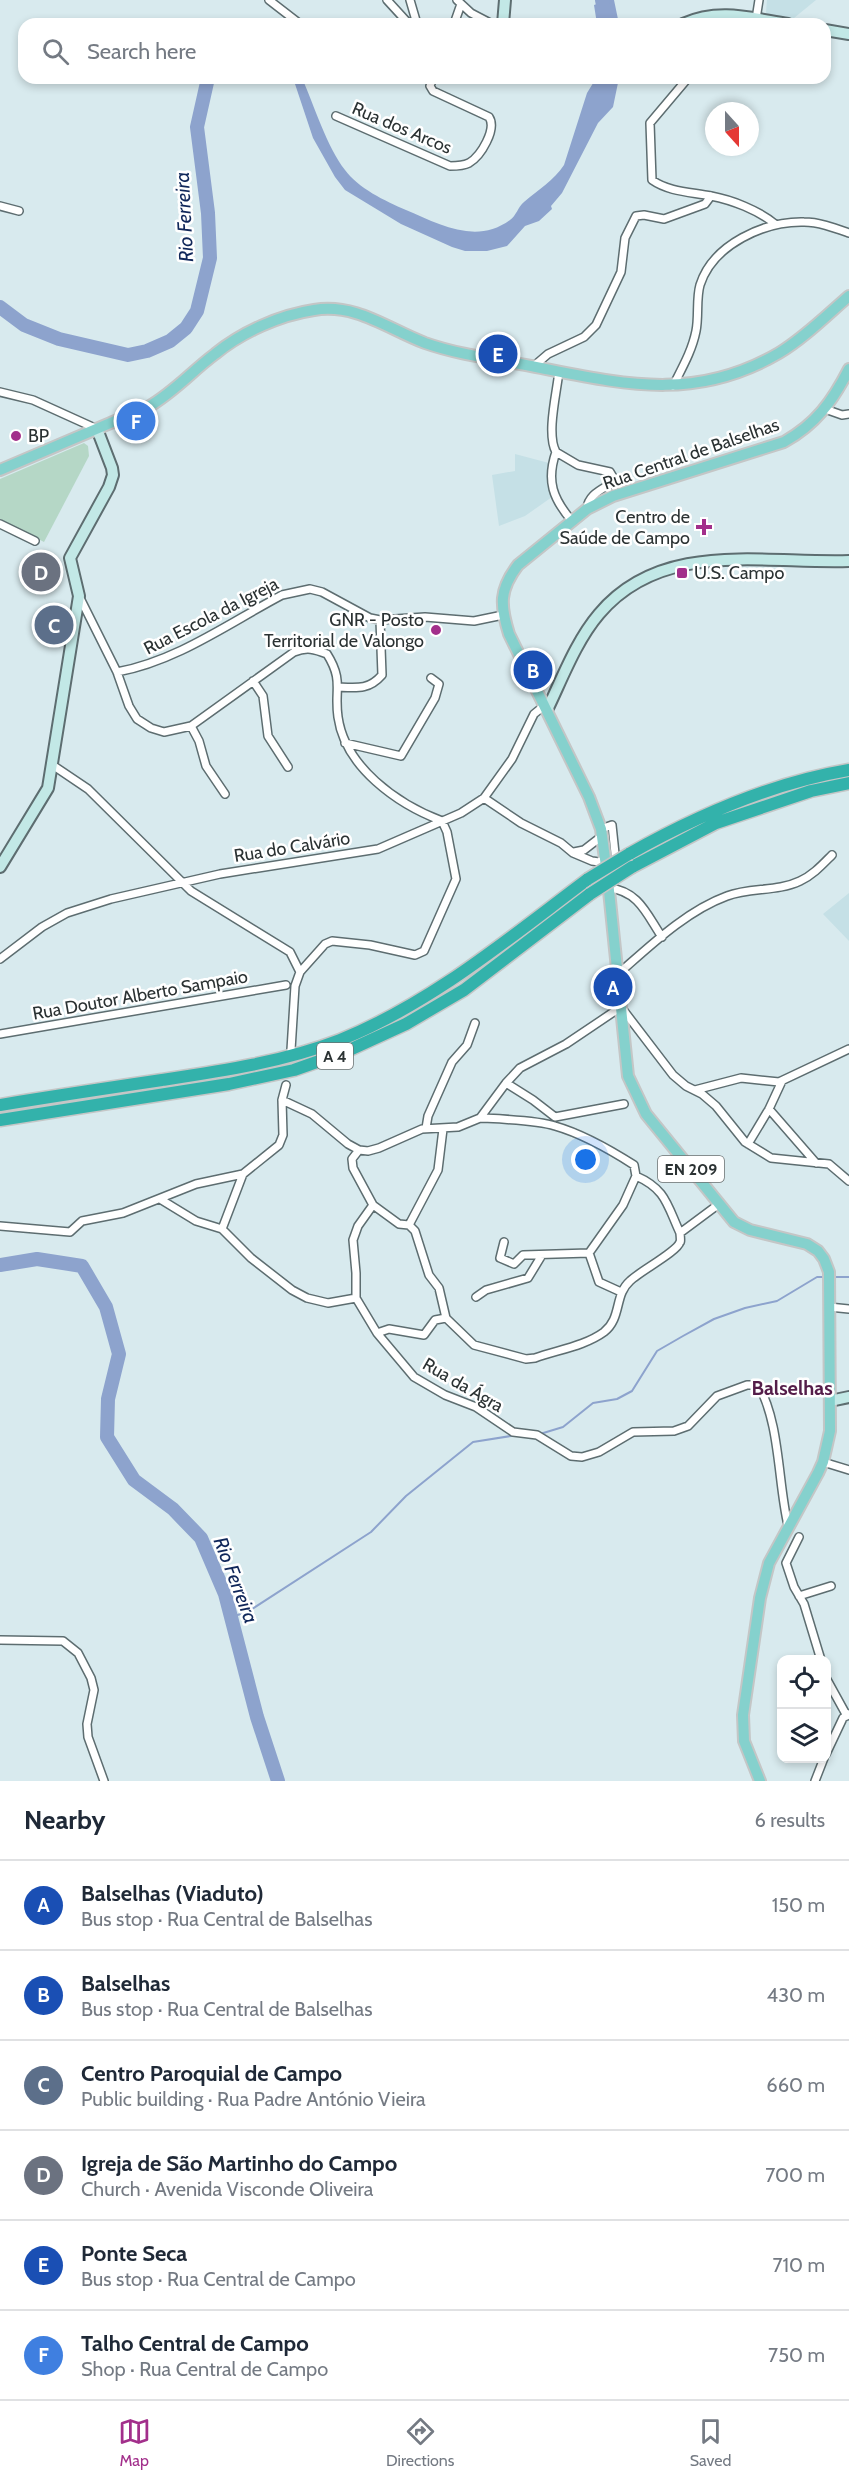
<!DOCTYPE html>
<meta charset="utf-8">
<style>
body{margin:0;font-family:Cabin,sans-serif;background:#f2f2f3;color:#1f2937}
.controls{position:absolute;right:18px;bottom:18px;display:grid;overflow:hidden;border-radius:12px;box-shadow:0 3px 9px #0003}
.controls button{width:54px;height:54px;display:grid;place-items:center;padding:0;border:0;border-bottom:2px solid #e0e1e3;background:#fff;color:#1f2937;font:30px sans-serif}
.compass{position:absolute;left:705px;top:102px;width:54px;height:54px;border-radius:50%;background:#fff;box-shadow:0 3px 9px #0003;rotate:159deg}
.you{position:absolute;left:586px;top:1160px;width:21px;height:21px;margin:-15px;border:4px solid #fff;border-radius:50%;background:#1a73e8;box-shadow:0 0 0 9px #1a73e833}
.badge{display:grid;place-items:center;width:39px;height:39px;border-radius:50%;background:#a22f8b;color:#fff;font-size:20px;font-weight:700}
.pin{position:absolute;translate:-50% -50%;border:3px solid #fff;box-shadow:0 2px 6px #0006}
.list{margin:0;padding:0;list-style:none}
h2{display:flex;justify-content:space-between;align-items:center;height:78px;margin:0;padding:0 24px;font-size:26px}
h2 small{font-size:20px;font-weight:400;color:#747a83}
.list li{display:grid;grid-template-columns:39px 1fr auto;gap:18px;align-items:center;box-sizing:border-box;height:90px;padding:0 24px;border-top:2px solid #e0e1e3}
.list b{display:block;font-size:22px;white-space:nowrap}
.list p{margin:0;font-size:20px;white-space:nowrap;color:#747a83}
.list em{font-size:20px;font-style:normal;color:#747a83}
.icon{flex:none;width:33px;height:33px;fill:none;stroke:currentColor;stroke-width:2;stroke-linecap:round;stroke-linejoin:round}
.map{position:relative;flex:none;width:849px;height:1781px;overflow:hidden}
.search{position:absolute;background:#fff;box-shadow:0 3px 9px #0003;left:18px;right:18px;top:18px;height:66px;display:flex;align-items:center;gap:15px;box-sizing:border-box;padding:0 21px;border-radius:18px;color:#747a83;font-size:22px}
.sheet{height:618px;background:#fff}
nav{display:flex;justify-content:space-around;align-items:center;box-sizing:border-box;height:84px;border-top:2px solid #e0e1e3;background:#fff;font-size:16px;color:#747a83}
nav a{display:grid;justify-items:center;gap:3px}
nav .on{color:#a22f8b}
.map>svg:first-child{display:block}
.built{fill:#c5e0e6}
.green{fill:#b5d7c6}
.water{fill:#8da3cd}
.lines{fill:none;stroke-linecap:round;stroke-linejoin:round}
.stream{stroke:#8da3cd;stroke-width:2}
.river{stroke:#8da3cd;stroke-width:14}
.street-casing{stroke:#5d6d70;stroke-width:10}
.secondary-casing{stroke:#5d6d70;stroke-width:14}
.primary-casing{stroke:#c4c6c6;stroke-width:14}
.highway-casing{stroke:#c4c6c6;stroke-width:15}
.street{stroke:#fff;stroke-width:7}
.secondary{stroke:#c2e8e6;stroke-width:10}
.primary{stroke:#85d1cd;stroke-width:10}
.highway{stroke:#33b2ab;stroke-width:12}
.highway-bridge-casing{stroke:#c4c6c6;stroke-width:15;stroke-linecap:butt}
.highway-bridge{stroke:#33b2ab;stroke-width:12}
.poi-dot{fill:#a22f8b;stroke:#fff;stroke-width:2}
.labels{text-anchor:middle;stroke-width:5;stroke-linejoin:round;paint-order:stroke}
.shield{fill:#fff;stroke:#6b7070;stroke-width:1.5}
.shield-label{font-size:16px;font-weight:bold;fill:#2b3233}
.street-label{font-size:18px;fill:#2b3233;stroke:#fff}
.poi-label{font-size:18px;fill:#2b3233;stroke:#fff;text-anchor:start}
.water-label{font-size:20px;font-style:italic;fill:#10275a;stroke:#fff}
.neighbourhood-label{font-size:20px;font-weight:bold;fill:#541d49;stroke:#fff}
</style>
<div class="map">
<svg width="849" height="1781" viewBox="0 0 849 1781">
<rect width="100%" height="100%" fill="#d8eaee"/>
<path class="built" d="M767,0H816L794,18L767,15L766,12Z
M515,454L549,463L550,483L548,488L552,497L525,516L499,526L492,475L515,471Z
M849,893V941L823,914Z"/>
<path class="green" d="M84,443L88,446L89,456L44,542L0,519V479Z"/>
<path class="water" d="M608,0H614L619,24H597L594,5Z
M302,78C314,105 327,147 345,170C358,188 385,201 406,210C439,224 476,245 510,220C516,216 518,207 524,202C538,190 554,180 564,165L587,93L595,80L593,78H619L613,107L598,123L562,193L551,206L552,209L539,221L525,226L507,246L487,251H465L452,247L401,224L345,190L335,177L313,138L294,81Z"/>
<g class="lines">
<path class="stream" d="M834,1277H849
M540,1434L563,1427L593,1403L617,1399L632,1391L657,1351L683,1336L714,1319L745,1308L777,1301L817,1277H825
M232,1617L249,1611L371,1532L406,1496L473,1442L517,1435"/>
<path class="river" d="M602,0L607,24
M0,307L24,325L59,339L128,355L147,351L170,341L186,328L197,311L210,258L208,213L197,127L208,78
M0,1265L37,1259L82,1266L106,1307L119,1354L108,1399L107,1437L134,1480L173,1509L201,1538L225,1594L257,1717L278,1781"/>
<defs>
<path id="street" d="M269,0L300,24
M387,0L409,24
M410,0L417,24
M457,0L471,13L492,24
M756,19L759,0
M454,24L461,4
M688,78L650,123L652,180C669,192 691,192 711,196C732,200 758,210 775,224
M336,116L450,166C457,166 463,166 469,163C481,156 497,129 489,117L433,91L430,86L433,78
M0,206L19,211
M534,366L548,354L584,337L596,325L621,272L625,238L636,216L644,215L664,219L705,204L711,196
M559,371C557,392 546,434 556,452C546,481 553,499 572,521
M673,386C682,368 692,351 696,331C699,316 696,299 700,285C713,244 765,221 804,222C819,222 835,228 849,233
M0,392L33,400L97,429
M825,409L842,415L849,414
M556,452L578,465L610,472L613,477L612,483C601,490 588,495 587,509
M0,524L35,541
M80,598L117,672L129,706L137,719L151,728L164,732L191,726L294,652C307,647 314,649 327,654C344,681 334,690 338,717C345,767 397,804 442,821
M117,672C177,661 229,623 282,595L310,589L322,592L370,618L380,620L425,617L474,621L503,615
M253,681L263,696L268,736L288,767
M338,687C357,688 369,690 382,675L380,620
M191,726L199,741L206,766L225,794
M345,743L401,756L435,698L439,684L431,678
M51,764L88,789L191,891L290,952L300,972
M484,798L521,823L561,843L573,853L592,861L599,862L605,859
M601,829L612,825L616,863
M574,852L584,850L602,836
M609,888C639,891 647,915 662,937
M0,959L42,927L67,913L111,899L220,874L378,849L461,813L484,798L512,759L534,714L545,705
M618,974C650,946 686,911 727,896C750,887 777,892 800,881C813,875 822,865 832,855
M0,1034L286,985
M291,1050L295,986L300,972L325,944L332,941L370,945L415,955L424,951L456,879L447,832L442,821
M506,1083L533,1100L555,1117L624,1104
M695,1090L741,1078L779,1082L849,1049
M282,1100L312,1114L348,1144L359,1150L368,1151L379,1148L422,1129L458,1127L480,1118L506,1083L520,1068L566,1044L621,1007L673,1075L686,1086L702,1094L716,1106L745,1142L771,1158L829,1164L849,1181
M769,1109L816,1163
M480,1118C500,1119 537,1120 555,1126C583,1134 609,1149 634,1165L636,1176C666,1189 667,1205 680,1233L719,1204
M426,1128L428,1116L452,1062L467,1045L475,1023
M443,1129L438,1170L409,1225L415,1231L429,1275L439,1288L446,1318
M748,1144L769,1109L782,1081
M359,1150L352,1159L353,1168L373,1205L358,1226L353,1240L356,1273V1298L377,1333L414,1377L445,1395L476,1407L513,1432L537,1435L571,1456L582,1457L599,1452L633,1432L674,1431L688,1426L717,1396L747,1385H758C780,1421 778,1484 788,1525
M160,1199L196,1221L222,1229L251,1258L292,1290L307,1298L328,1303L356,1298
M373,1205L399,1224L409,1225
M0,1226L70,1232L82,1221L123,1213L196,1184L243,1174L279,1145L283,1135L282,1100L286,1085
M222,1229L243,1174
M504,1242L500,1258L514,1264L523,1255L589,1253L623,1205L636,1176
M589,1253L599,1282L621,1292
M476,1297L486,1290L528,1278L542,1255
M829,1307L849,1309
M446,1318L474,1345L526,1359L535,1358C557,1350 585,1346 604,1332C622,1318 614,1295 630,1281C640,1271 677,1252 680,1242C681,1242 680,1234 680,1233
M377,1333L389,1329L424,1335L435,1320L446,1318
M823,1462L849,1470
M799,1537L786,1563L794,1587L804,1604L821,1660
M799,1596L831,1586
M0,1640L63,1641L78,1653L91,1678L94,1690L87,1724L88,1737L104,1781
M826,1678L847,1716
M826,1754L843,1718L849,1714
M815,1781L824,1758"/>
<path id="secondary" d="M503,24L505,0
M683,24C719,8 750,18 788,24
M825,30L849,34
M547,710C562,679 576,641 599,614C662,539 764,564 849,561
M0,867L48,788L79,596L70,558L109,487L113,475L112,468L97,429
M830,1401L849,1397"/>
<path id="primary" d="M0,470L148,407C174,392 191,372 215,354C242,332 280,315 314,310C356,303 388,329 425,343C462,356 503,360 541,368C627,385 697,401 779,353C804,338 827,315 849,296
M760,1781L744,1741L743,1715L760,1598L769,1563L818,1473L823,1462L830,1431L829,1272L824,1259L818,1251L807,1244L750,1230L734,1222L646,1114L628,1076L608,881L601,829L589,797L509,634C500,605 499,590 518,565L587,509L613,496L784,442C816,424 832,402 849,369"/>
<path id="highway" d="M629,854C698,815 771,783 849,770
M632,867L716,823L811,791L849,783
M0,1105C54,1096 108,1088 162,1080C222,1071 283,1062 340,1040C432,1003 509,938 588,879
M0,1120L229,1084L294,1070L345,1052L406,1024L464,990L590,894"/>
</defs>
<use href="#street" class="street-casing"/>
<use href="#secondary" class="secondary-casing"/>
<use href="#primary" class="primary-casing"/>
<use href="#highway" class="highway-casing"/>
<use href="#street" class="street"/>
<use href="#secondary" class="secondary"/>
<use href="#primary" class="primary"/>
<use href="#highway" class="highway"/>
<defs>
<path id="highway-bridge" d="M588,879L629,854
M590,894L632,867"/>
</defs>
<use href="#highway-bridge" class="highway-bridge-casing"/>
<use href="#highway-bridge" class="highway-bridge"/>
</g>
<g class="poi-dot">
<circle cx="16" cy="436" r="6"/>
<path d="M701 518h6v6h6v6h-6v6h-6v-6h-6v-6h6z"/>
<rect x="676" y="567" width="12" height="12" rx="3"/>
<circle cx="436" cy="630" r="6"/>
</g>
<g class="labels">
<g class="shield">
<rect x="317" y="1043" width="36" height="26" rx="4.5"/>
<rect x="658" y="1156" width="66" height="26" rx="4.5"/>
</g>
<g class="shield-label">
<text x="335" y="1062">A 4</text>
<text x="691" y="1175">EN 209</text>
</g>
<g class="street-label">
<text transform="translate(402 128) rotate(23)" y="6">Rua dos Arcos</text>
<text transform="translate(691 454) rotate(-19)" y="6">Rua Central de Balselhas</text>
<text transform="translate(211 616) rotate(-27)" y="6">Rua Escola da Igreja</text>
<text transform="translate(292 847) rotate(-9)" y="6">Rua do Calvário</text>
<text transform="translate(140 995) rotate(-10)" y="6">Rua Doutor Alberto Sampaio</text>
<text transform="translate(463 1385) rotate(30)" y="6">Rua da Ágra</text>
</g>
<g class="poi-label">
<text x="28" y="442">BP</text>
<text x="690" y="523" text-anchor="end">Centro de<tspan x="690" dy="21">Saúde de Campo</tspan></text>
<text x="694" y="579">U.S. Campo</text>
<text x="424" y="626" text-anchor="end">GNR - Posto<tspan x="424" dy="21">Territorial de Valongo</tspan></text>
</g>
<g class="water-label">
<text transform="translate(184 217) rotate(-93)" y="7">Rio Ferreira</text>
<text transform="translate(236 1580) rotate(69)" y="7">Rio Ferreira</text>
</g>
<g class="neighbourhood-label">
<text x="792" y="1395">Balselhas</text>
</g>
</g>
</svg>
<div class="controls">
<button><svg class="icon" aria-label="locate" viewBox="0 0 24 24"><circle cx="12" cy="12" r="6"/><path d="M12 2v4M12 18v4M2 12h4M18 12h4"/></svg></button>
<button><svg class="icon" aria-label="layers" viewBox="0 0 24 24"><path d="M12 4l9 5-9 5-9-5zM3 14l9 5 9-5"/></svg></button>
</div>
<svg class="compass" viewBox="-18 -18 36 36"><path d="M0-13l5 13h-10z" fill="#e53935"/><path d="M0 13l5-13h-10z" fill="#747a83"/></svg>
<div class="you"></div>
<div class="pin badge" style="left:613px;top:987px;background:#1a4fb4">A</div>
<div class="pin badge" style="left:533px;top:670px;background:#1a4fb4">B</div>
<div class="pin badge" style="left:54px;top:625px;background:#5c6f8a">C</div>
<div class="pin badge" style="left:41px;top:572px;background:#6b7280">D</div>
<div class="pin badge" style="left:498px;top:354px;background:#1a4fb4">E</div>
<div class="pin badge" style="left:136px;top:421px;background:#3f7fe0">F</div>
<div class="search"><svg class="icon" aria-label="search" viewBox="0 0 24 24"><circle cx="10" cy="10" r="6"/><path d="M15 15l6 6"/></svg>Search here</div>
</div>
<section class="sheet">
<h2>Nearby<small>6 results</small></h2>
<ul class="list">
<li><span class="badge" style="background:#1a4fb4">A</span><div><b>Balselhas (Viaduto)</b><p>Bus stop · Rua Central de Balselhas</p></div><em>150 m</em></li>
<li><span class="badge" style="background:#1a4fb4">B</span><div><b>Balselhas</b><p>Bus stop · Rua Central de Balselhas</p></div><em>430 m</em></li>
<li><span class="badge" style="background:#5c6f8a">C</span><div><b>Centro Paroquial de Campo</b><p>Public building · Rua Padre António Vieira</p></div><em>660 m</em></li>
<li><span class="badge" style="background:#6b7280">D</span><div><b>Igreja de São Martinho do Campo</b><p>Church · Avenida Visconde Oliveira</p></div><em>700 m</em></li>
<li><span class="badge" style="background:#1a4fb4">E</span><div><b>Ponte Seca</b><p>Bus stop · Rua Central de Campo</p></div><em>710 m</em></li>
<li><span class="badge" style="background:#3f7fe0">F</span><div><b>Talho Central de Campo</b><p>Shop · Rua Central de Campo</p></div><em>750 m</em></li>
</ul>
</section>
<nav>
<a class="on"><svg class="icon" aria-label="map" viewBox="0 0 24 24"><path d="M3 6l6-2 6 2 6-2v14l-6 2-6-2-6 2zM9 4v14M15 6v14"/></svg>Map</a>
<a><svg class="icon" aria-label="directions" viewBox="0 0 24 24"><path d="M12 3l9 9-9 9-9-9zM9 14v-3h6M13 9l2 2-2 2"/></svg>Directions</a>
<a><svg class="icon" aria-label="saved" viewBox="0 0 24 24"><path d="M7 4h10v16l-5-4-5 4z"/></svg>Saved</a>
</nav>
